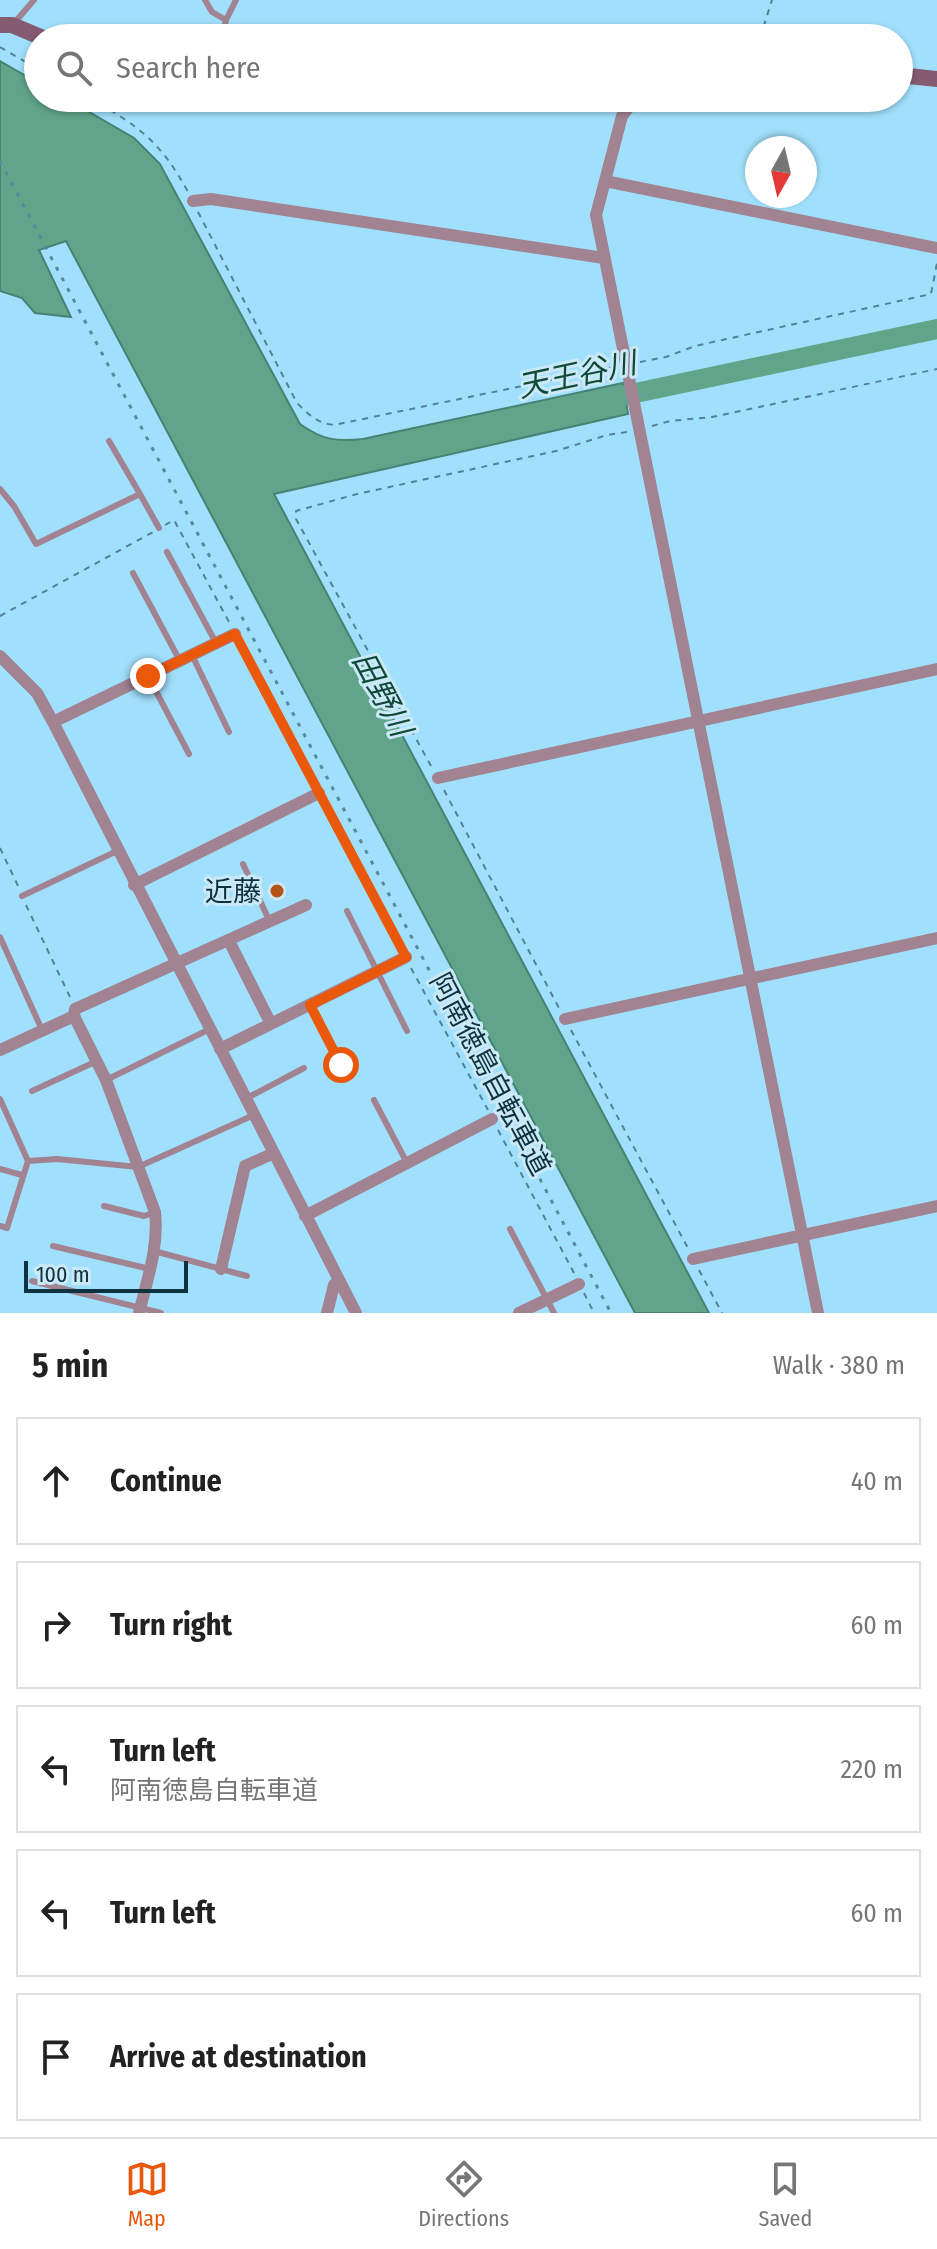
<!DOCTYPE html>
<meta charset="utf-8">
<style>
body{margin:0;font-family:"Fira Sans Condensed","Noto Sans JP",sans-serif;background:#f6f6f6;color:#222}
.compass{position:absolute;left:745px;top:136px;width:72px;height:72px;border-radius:50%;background:#fff;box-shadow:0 2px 6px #0004;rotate:188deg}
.scale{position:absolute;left:24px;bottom:20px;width:164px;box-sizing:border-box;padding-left:8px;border:4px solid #0e323f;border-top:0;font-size:22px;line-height:28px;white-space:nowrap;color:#0e323f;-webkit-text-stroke:6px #cae8f6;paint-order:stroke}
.stop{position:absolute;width:24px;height:24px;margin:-18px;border:6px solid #ea580c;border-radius:50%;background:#fff}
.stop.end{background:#ea580c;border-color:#fff;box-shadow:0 2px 8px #0008}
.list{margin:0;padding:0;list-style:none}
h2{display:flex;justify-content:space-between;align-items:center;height:104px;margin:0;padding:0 32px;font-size:34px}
h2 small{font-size:26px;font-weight:400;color:#767676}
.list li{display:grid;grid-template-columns:52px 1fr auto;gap:24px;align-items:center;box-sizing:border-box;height:128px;margin:0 16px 16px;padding:0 16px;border:2px solid #e0e0e0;border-radius:0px}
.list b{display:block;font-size:30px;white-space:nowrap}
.list p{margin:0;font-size:26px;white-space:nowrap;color:#767676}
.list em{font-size:26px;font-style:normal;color:#767676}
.icon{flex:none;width:44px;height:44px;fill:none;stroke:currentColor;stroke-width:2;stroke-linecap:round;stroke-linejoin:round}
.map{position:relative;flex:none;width:937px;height:1313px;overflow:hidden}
.search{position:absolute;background:#fff;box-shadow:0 2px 6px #0004;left:24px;right:24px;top:24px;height:88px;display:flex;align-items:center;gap:20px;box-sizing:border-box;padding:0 28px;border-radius:44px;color:#767676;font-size:30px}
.sheet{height:824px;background:#fff}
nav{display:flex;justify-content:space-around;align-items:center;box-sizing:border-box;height:112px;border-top:2px solid #e0e0e0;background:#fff;font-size:22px;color:#767676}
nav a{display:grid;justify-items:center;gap:4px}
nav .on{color:#ea580c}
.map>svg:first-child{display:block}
.water{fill:#60a58a;stroke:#478274;stroke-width:2}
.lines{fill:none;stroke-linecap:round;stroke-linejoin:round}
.river{stroke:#60a58a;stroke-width:20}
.path{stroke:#518296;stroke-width:2;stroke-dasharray:6 6;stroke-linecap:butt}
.lane{stroke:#a18392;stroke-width:6}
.street{stroke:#a18392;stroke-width:12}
.secondary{stroke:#855b71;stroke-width:16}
.rail{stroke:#588a9f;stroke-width:3;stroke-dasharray:4 8;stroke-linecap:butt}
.route{stroke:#ea580c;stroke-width:10}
.poi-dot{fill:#b55317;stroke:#cae8f6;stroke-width:3}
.labels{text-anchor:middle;stroke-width:6;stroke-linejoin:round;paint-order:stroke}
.poi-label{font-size:28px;fill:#0e323f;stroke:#cae8f6;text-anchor:end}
.street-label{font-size:28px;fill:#0e323f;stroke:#cae8f6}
.water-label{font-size:30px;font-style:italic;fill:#0f4937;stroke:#cae8f6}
</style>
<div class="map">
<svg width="937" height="1313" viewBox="0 0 937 1313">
<rect width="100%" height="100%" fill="#a1e0fc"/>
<path class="water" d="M0,61L38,83V98H65L134,138L160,164L300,424C322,440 337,442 363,439L623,383L628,414L274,494L709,1313H635L66,241L39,250L71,317L35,313L22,298L0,291Z"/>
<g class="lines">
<path class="river" d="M612,398L937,329"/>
<path class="path" d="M760,38L772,0
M0,47L38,69
M89,98C138,125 161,142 188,192
M198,212L297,403C309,415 317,423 334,425L614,367
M640,362L666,357L695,346L931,294L937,263
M652,426L670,421L712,417L937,369
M165,525L174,520L229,622
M0,616L153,532
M242,646L314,781
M431,766L296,519V511L357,494L556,451L607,435L627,432
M444,790L560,1010
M326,805L401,948
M0,848L19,888
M26,905L70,997
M411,968L488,1110
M571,1030L689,1250
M498,1130L574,1273
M699,1270L722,1313
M584,1293L594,1313"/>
<path class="lane" d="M205,0L212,12L226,20L222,38
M226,20L236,0
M15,22L34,0
M109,441L140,494
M0,489L14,506L36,544L140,494L159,528
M167,552L216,643
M133,573L180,661
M192,655L229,732
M148,676L189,754
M243,864L270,922
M22,896L117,851
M347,911L407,1031
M0,937L42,1030
M310,1005L341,1065
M106,1080L210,1029
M32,1091L97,1061
M247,1098L304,1068
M0,1099L28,1161
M374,1100L407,1163
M0,1169L22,1175
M104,1206L144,1216L155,1212
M0,1226L7,1228L28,1161L57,1159L138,1167L254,1115
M510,1229L554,1313
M53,1246L150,1269
M154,1251L247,1276
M32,1281L161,1313"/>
<path class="street" d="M636,98L622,116L596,215L818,1313
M605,181L937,248
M193,201L211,199L604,258
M0,656L37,693L53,722L356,1313
M53,722L235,634
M438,778L937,669
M134,885L319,793
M229,941L271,1024
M74,1016L106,1080L155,1212C159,1247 147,1280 139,1313
M565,1019L937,938
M220,1049L406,957
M0,1050L74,1016L75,1009L306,905
M305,1216L492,1119
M693,1259L937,1206
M221,1269L245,1166L274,1153
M327,1313L334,1285L339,1280
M519,1313L579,1284"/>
<path class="secondary" d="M0,25H12L43,38
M899,75L937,79"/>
<path class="rail" d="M0,161L611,1313"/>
</g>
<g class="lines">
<path class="route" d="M148,676L235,634L406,957L310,1005L341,1065"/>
</g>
<circle class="poi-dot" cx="277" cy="891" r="8"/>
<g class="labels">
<g class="poi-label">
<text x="261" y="901">近藤</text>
</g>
<g class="street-label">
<text transform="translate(491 1074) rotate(62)" y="10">阿南徳島自転車道</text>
</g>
<g class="water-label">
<text transform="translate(577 375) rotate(-12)" y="10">天王谷川</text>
<text transform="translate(382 694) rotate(62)" y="10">田野川</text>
</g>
</g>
</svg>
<svg class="compass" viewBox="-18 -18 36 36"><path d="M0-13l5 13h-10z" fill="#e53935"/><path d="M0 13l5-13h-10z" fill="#767676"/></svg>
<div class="scale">100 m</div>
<div class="stop" style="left:341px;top:1065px"></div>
<div class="stop end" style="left:148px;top:676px"></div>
<div class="search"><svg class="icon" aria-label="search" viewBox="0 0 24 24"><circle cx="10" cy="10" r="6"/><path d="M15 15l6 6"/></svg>Search here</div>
</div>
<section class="sheet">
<h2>5 min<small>Walk · 380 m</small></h2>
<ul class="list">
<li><svg class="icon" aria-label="ahead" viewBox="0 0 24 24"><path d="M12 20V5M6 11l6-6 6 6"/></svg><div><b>Continue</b></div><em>40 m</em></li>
<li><svg class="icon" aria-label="right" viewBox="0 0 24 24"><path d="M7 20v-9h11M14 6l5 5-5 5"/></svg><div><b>Turn right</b></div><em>60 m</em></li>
<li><svg class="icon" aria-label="left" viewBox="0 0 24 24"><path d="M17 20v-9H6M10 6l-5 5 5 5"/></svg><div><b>Turn left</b><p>阿南徳島自転車道</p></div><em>220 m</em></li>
<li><svg class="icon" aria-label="left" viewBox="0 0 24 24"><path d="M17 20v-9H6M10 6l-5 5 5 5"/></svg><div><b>Turn left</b></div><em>60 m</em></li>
<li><svg class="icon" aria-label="arrive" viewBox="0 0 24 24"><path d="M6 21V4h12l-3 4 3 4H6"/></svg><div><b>Arrive at destination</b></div></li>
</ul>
</section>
<nav>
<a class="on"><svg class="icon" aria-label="map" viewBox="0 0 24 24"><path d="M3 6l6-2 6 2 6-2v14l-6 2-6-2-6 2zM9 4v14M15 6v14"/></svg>Map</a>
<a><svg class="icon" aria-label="directions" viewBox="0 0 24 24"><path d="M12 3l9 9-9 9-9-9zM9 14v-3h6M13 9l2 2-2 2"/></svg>Directions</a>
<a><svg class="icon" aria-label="saved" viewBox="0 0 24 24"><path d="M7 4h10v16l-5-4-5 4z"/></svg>Saved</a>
</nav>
